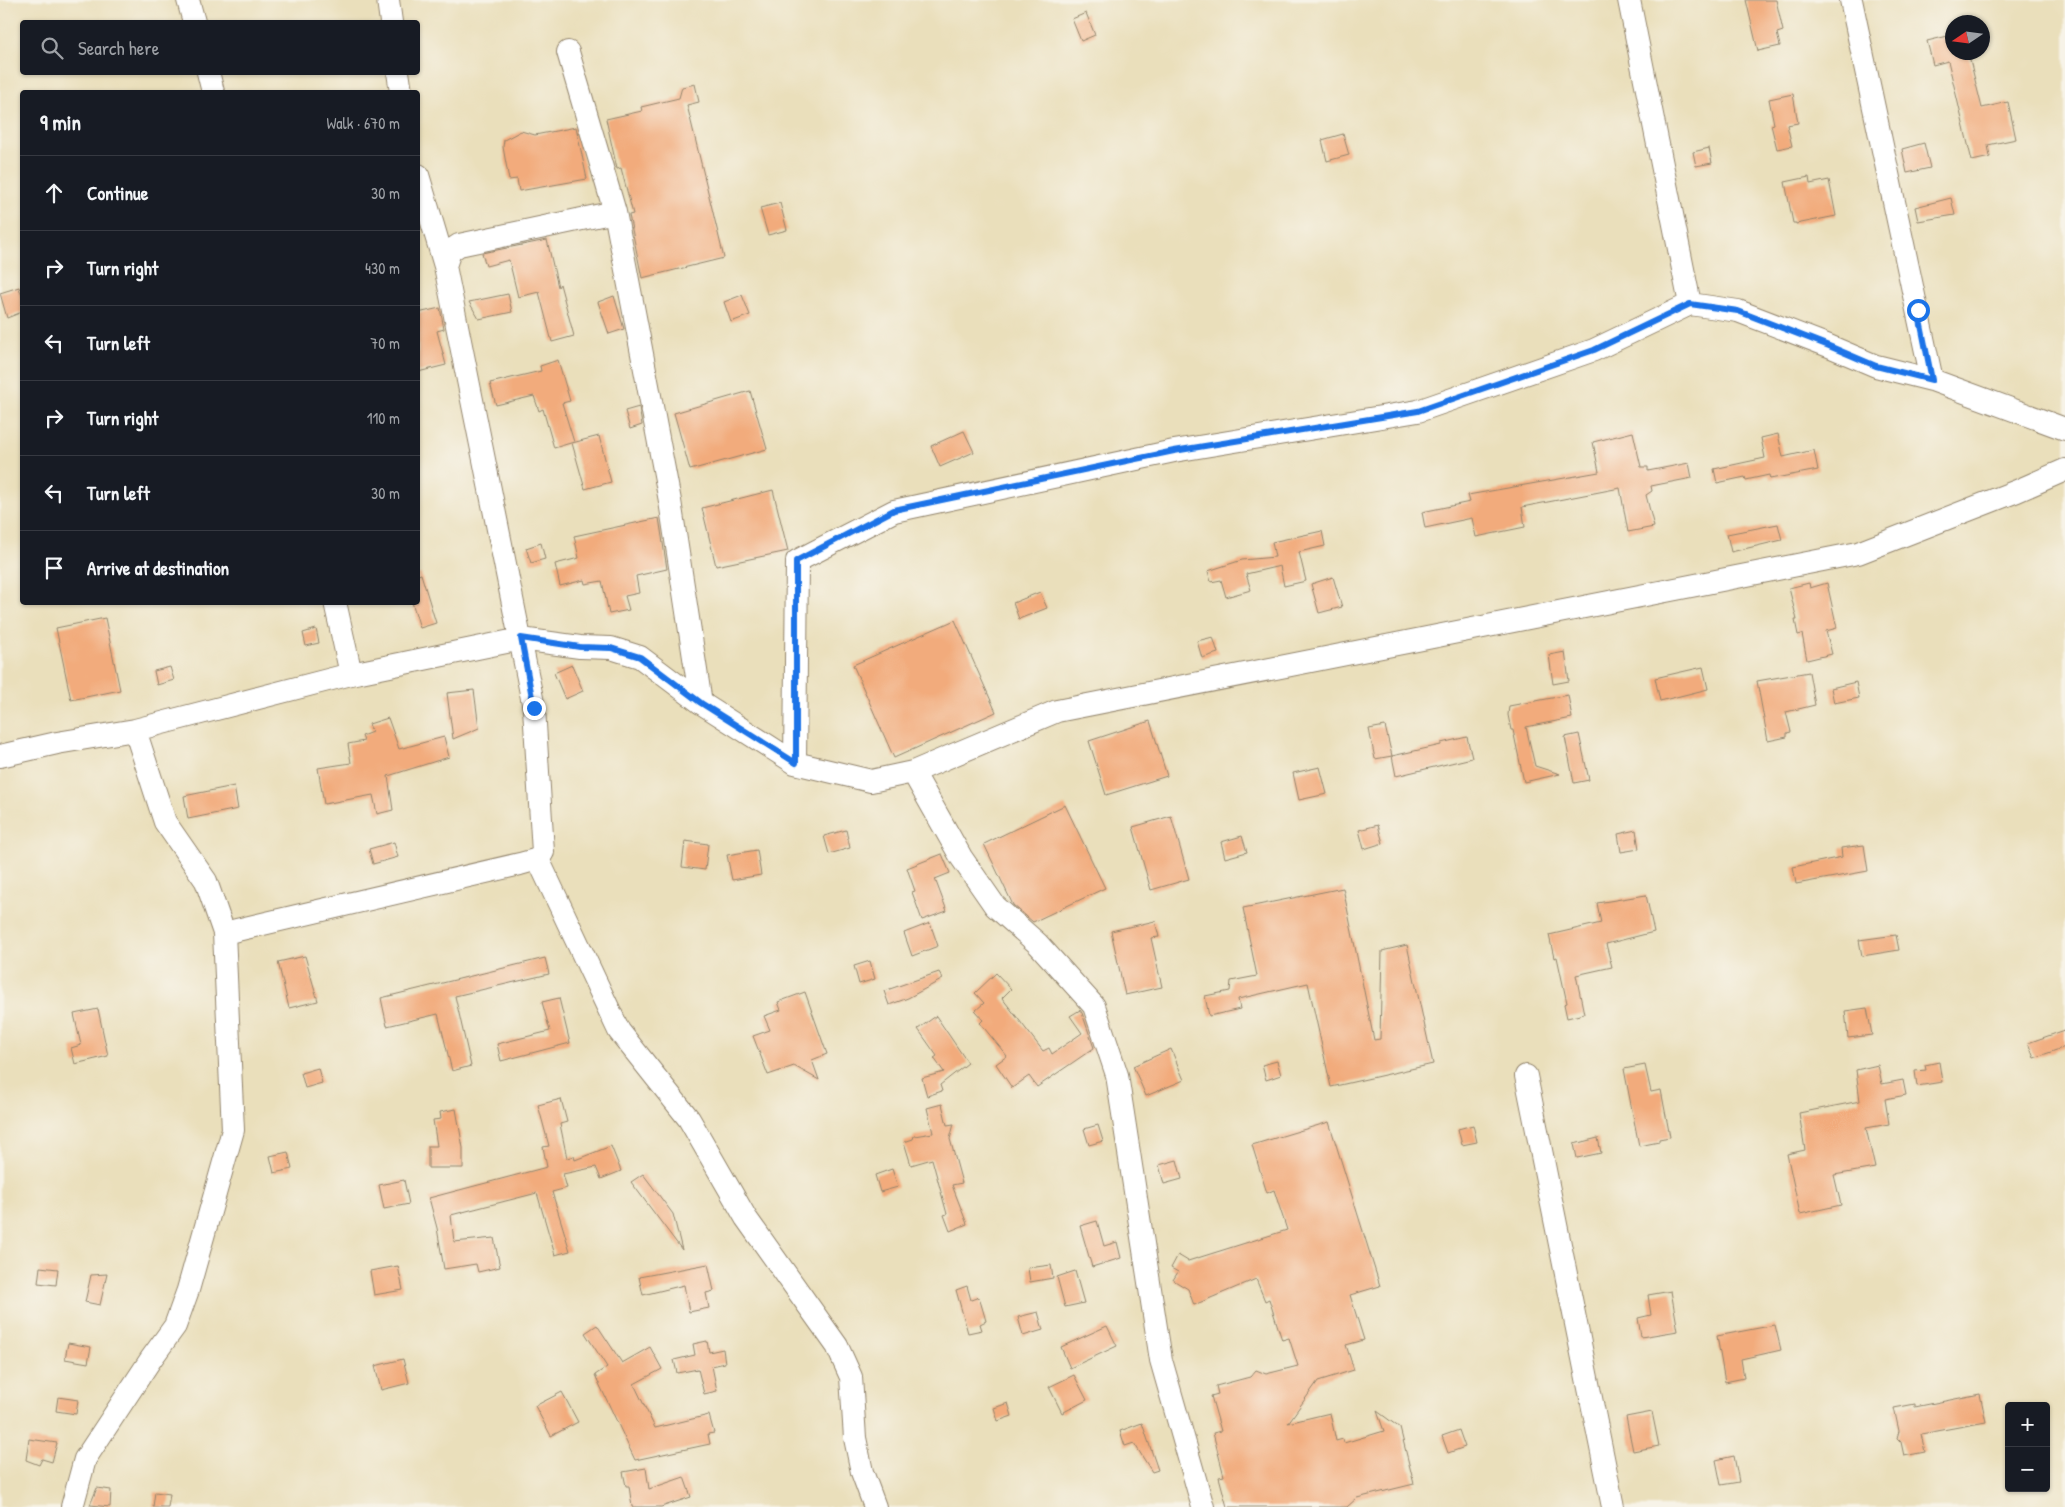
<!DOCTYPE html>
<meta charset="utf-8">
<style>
body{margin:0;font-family:"Patrick Hand",sans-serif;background:#20242c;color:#f1f3f6}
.controls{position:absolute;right:15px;bottom:15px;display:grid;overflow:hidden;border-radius:5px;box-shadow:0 1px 4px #0004}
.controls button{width:45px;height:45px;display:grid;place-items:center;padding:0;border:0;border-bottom:1px solid #363941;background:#171b24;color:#f1f3f6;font:25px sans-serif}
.compass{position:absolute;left:1945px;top:15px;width:45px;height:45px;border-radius:50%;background:#171b24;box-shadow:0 1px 4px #0004;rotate:257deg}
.stop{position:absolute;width:15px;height:15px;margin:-11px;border:4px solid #1a73e8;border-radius:50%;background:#fff}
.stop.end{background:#1a73e8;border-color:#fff;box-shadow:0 1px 5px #0008}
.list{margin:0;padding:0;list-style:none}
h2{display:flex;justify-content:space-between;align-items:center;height:65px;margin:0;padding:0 20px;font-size:21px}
h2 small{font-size:16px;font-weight:400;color:#9ea1a6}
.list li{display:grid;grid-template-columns:32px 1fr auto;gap:15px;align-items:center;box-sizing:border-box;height:75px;padding:0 20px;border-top:1px solid #363941}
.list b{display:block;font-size:19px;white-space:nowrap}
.list em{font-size:16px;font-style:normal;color:#9ea1a6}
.icon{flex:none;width:28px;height:28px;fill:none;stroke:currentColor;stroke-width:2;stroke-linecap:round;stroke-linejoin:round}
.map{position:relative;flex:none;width:2065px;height:1507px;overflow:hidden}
.search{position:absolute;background:#171b24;box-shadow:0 1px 4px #0004;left:20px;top:20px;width:400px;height:55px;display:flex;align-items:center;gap:12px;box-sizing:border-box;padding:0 18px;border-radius:5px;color:#9ea1a6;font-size:19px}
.panel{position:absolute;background:#171b24;box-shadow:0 1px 4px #0004;left:20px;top:90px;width:400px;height:515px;border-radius:5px}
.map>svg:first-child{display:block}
.building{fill:#f2ab7c}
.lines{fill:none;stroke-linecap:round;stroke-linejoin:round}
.minor-casing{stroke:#92846c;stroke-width:24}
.minor{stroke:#fff;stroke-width:22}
.route{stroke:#1a73e8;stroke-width:6}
</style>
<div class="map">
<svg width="2065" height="1507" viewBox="0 0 2065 1507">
<rect width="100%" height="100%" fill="#f7f3e8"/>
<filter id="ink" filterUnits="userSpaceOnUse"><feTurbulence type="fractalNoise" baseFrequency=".02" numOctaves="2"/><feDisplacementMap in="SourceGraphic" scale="10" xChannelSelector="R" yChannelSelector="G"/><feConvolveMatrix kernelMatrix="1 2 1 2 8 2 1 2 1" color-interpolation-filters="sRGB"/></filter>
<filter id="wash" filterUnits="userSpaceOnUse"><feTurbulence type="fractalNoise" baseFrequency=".0096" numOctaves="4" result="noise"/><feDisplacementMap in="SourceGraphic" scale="20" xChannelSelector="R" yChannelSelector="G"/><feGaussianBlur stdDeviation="1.12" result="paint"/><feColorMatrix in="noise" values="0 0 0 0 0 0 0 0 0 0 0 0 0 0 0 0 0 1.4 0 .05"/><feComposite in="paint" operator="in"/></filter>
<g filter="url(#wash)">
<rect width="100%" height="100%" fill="#eadfbb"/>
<g id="blocks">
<path class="building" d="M1746,0H1776L1783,31L1777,33L1780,46L1758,51Z
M1086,13L1095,35L1081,41L1072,19Z
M1952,35V52H1968L1982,108L2008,102L2016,139L1988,145L1990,157L1972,161L1948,61L1933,65L1927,41Z
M695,84L699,102L687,105L724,258L642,278L629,215L633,214L621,168L617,169L606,119L642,111L641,107L679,98L682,87Z
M1793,94L1798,123L1787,125L1792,146L1777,149L1771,125L1774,124L1769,99Z
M576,127L587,179L519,191L517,179L509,180L503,147L504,140L521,131L535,135Z
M1343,134L1349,155L1327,161L1322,140Z
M1924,143L1930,168L1907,173L1902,149Z
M1709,148L1712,163L1696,166L1693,152Z
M1809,177L1810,184L1829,180L1836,216L1796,224V223H1793L1785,182Z
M1951,198L1955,215L1918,221L1915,207Z
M780,203L787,230L768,235L760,208Z
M547,240L558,287L560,284L574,336L552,342L539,292L518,297L509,260L486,266L482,253Z
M19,287L22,297V312L7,318L0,293Z
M508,294L512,312L479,319L469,302Z
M742,295L750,315L731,322L724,302Z
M614,296L624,329L609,334L598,302Z
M440,308L444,329L437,331L446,365L418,372V313Z
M558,360L570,401L562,403L574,442L554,448L543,409L539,411L534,396L496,405L490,383L541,371L540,366Z
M750,391L767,449L690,470L674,413Z
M639,407L642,425L630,429L625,411Z
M964,431L974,452L940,467L931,446Z
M1633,432L1641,467H1648V471L1689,463L1692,478L1651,486L1652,491L1646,495L1654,527L1628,532L1620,488L1522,507L1525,527L1476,537L1472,518L1425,528L1422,512L1470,502L1468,495L1599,472L1593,442Z
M1778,434L1783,457L1814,450L1818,470L1770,479L1769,475L1746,480L1745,477L1717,483L1714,469L1765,458L1761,438Z
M599,436L611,482L585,489L572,443Z
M773,490L788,551L716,566L702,508Z
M659,518L667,569L636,576L639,593L625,596L629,610L609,614L602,581L585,584L584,580L560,586L555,564L579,558L574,536Z
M1778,524L1782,540L1731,552L1727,534Z
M1322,531L1325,546L1299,552L1306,581L1284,586L1280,566L1246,574L1251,590L1226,597L1221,580L1211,582L1208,571L1242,560L1275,557L1272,542Z
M541,543L545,559L531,563L526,548Z
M421,574L436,623L420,628L412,602H418V575Z
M1333,577L1342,607L1319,613L1311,584Z
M1809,583L1810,588L1827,583L1837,628L1826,631L1832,654L1807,660L1802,634L1798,635L1795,620H1797L1789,588Z
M1040,592L1047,608L1019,619L1013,603Z
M105,618L120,690L71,700L56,628Z
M955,620L996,712L894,758L853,665Z
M316,629L319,643L306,646L303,633Z
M1213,637L1218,653L1202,658L1197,641Z
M1565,652L1569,681L1553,684L1549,655Z
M572,665L583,691L565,699L554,673Z
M170,667L174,680L157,685L154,671Z
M1703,667L1708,689L1660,701L1655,678Z
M1809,672L1815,705L1786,712L1791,732L1787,733V737L1768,741L1757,681Z
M1856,682L1859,698L1834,703L1831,688Z
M474,690L479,728L453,739L447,693Z
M1568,695L1572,718L1526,727L1535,766L1560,774L1524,782L1513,730H1511L1508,715L1509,706Z
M388,718L399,749L444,737L449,757L388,776L393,810L377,814L373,795L324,804L318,768L351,763L348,744L364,741L362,736L372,732L369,724Z
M1150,721L1167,776L1106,795L1089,741Z
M1385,726L1392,756L1375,759L1369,729Z
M1579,734L1589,780L1574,783L1565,737Z
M1467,737L1472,758L1396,776L1392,756L1441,745V743Z
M1320,767L1327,794L1299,800L1293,773Z
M234,786L238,809L188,819L184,796Z
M1065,805L1105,888L1033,922L1013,905L984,844Z
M1171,816L1189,879L1151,890L1133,827Z
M1378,825L1383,843L1364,849L1359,830Z
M846,830L850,848L829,854L824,836Z
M1636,830L1639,849L1621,852L1618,834Z
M1242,836L1247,852L1225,858L1221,842Z
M685,841L708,844L705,870L682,867Z
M394,842L398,857L373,864L369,849Z
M1864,845L1868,871L1796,884L1793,867L1842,857L1841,848Z
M757,850L761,875L732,880L727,855Z
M942,854L950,873L935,879L947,911L922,920L912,892L915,891L907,868Z
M1343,888L1374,1040L1380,1039L1382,951L1407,945L1433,1064L1331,1087L1308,983L1238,999L1240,1009L1209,1016L1205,996L1230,991L1231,981L1257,976L1243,908Z
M1646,895L1654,932L1606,944L1612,967L1576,975L1584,1014L1567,1018L1564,1004L1567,1003L1557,957L1554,958L1549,935L1601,923L1597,903Z
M1155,921L1159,937L1151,938L1162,987L1125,995L1111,931Z
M930,923L938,946L912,956L904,933Z
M1896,935L1899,950L1862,956L1859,940Z
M305,956L318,1001L289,1008L278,962Z
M545,958L549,974L455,996L471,1066L452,1071L438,1014L387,1026L381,998Z
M870,961L875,979L859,984L854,966Z
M939,972L943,979L908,998L889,1005L884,991Z
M996,973L1011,989L1002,998L1043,1051L1049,1048L1052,1054L1082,1033L1070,1016L1080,1010L1082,1013L1094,1048L1037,1087L1029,1076L1012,1088L996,1064L1007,1056L980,1023L983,1020L975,1011L984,1003L975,993Z
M805,992L827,1054L812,1060L819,1080L794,1066L768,1075L753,1036L770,1030L764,1016L781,1010L778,1002Z
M559,998L570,1043L501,1061L497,1044L550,1031L542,1002Z
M1867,1008L1872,1035L1848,1038L1845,1011Z
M98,1009L108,1056L75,1064L71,1048L81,1045L74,1014Z
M936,1016L968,1063L940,1085L942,1091L927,1096L922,1078L944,1072L934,1058L937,1056L918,1029Z
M2065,1030V1047L2034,1058L2028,1043Z
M1171,1049L1184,1080L1146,1096L1133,1066Z
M1277,1061L1281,1075L1266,1080L1262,1065Z
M1939,1062L1942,1082L1917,1086L1915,1071L1926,1070L1925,1065Z
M1645,1065L1651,1092L1661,1090L1670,1137L1659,1139V1142L1639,1146L1624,1069Z
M1878,1065L1882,1084L1903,1080L1906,1095L1885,1099L1889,1124L1866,1128L1875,1168L1834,1175L1841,1205L1800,1214L1787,1154L1805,1150L1799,1113L1860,1101L1856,1070Z
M318,1068L322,1083L305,1088L301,1073Z
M561,1099L567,1122L560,1124L567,1158L574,1156L575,1160L611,1146L621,1171L601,1179L596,1167L563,1174L567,1188L552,1192L570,1251L555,1255L537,1193L451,1215L454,1242L494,1238L500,1267L478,1272L476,1264L444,1269L437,1228L429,1198L547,1167L543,1147L549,1146L538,1105Z
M942,1104L947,1125L954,1124L950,1139L962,1183L952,1185L967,1224L950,1231L944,1215L947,1214L932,1159L911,1165L904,1142L913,1139L914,1136L933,1133L927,1108Z
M456,1109L463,1148V1168H428V1146H437L433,1120L441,1119L440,1112Z
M1329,1122L1380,1286L1350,1295L1364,1340L1346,1345L1354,1370L1318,1381L1288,1423L1330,1413L1336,1441L1343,1439L1344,1443L1384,1431L1377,1411L1400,1428L1414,1484L1357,1498L1347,1507H1227L1219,1477L1224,1476L1213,1433L1221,1431L1211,1396L1218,1394L1216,1386L1250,1377L1256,1370L1266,1374L1298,1366L1289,1338L1282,1340L1269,1299L1265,1301L1256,1279L1194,1305L1188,1289L1173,1280L1178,1272L1171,1268L1178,1255L1188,1261L1287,1230L1274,1190L1267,1193L1252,1145Z
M1098,1125L1103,1141L1089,1145L1084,1129Z
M1473,1125L1477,1142L1462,1145L1458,1129Z
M1598,1138L1601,1153L1577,1158L1574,1144Z
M288,1152L292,1169L274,1173L270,1156Z
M1177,1160L1182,1179L1164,1184L1159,1165Z
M892,1169L898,1187L880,1192L875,1175Z
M643,1174L673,1214L682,1250L631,1182Z
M404,1180L409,1204L384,1209L379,1185Z
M1097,1221L1104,1246L1117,1242L1121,1258L1092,1267L1080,1226Z
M708,1264L714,1291L706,1293L709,1308L689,1312L684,1285L643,1295L639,1277Z
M1051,1265L1053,1278L1030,1282L1028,1268Z
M398,1266L403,1290L374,1295L370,1271Z
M40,1267L58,1269L56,1285L38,1283Z
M1075,1271L1084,1303L1065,1307L1057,1277Z
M107,1274L100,1305L85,1302L91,1275Z
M967,1286L971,1300L979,1297L986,1321L980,1324L982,1330L968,1333L956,1290Z
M1671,1291L1678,1331L1641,1337L1638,1318L1651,1315L1648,1295Z
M1038,1312L1043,1330L1023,1336L1018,1317Z
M597,1325L622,1363L650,1347L662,1369L634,1384L655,1428L709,1415L714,1433L708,1434L710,1444L635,1460L595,1375L607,1367L585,1333Z
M1775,1325L1781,1350L1741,1359L1744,1378L1725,1382L1717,1336Z
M1107,1326L1117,1346L1070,1368L1061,1347Z
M707,1341L709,1352L723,1349L725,1363L712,1366L717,1391L704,1394L698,1369L677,1373L674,1360L695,1355L693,1344Z
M68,1343L91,1347L88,1363L65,1359Z
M403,1359L409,1383L381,1390L375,1366Z
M1074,1375L1087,1400L1062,1413L1049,1387Z
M562,1392L578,1422L551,1436L535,1406Z
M1980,1394L1986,1422L1921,1434L1925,1452L1904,1456L1901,1442L1897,1438L1899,1431L1894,1408L1915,1404V1407Z
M58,1397L78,1400L76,1414L56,1411Z
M1008,1403L1012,1416L998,1421L994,1408Z
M1652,1412L1659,1446L1633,1451L1626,1417Z
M1142,1423L1158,1470L1152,1472L1134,1443L1125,1446L1120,1431Z
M1459,1430L1465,1447L1448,1453L1442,1436Z
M29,1439L57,1443L52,1462L42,1459L39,1465L26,1460Z
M1734,1456L1739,1482L1721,1485L1716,1460Z
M646,1468L649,1489L684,1477L691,1497L661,1507H632L629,1486H626L623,1472Z
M97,1488L111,1490L110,1507L90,1505Z
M155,1492L170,1494L168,1507H153Z"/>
</g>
</g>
<g filter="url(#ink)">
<use href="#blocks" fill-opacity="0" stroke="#92846c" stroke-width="1"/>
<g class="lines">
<defs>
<path id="minor" d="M188,0L194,22
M388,0L391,22
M1629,0L1690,304
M1851,0L1932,380L2065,429
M568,52L615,212L670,501L701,703
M208,72L213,92
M398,72L401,92
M418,175L445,266
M335,602L351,674
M0,756L57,743L135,730L351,674L521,639L580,647L611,648L640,657L701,703L795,763L871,781L913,772L1057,711L1858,553L2017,491L2065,470
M795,763L797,561L894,511L1174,451L1418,411L1594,350L1690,304L1738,311L1829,346L1876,366L1932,380
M913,772L961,857L995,906L1038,944L1094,1006L1117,1075L1161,1360L1203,1507
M538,859L619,1031L689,1119L746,1218L837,1346L851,1377L855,1438L862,1472L875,1507
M224,933L520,864L538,859L543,852L534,708L445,266L450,251L459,245L615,212
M1526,1076L1613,1507
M72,1507L85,1459L151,1359L175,1326L188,1290L233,1130L224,933L206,881L165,822L135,730"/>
</defs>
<use href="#minor" class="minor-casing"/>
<use href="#minor" class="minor"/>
</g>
</g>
<g class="lines" filter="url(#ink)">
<path class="route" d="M534,708L521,638L580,647L611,648L640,657L701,703L796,763V561L894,510L1174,451L1418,411L1594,350L1690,304L1738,311L1829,346L1876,366L1932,380L1918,310"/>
</g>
</svg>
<div class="controls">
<button>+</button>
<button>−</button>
</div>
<svg class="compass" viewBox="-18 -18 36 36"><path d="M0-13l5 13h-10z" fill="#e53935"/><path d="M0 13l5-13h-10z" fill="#9ea1a6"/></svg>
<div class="stop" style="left:1918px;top:310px"></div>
<div class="stop end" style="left:534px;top:708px"></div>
<div class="search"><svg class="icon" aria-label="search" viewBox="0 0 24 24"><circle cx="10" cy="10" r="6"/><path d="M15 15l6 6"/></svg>Search here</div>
<section class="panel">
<h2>9 min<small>Walk · 670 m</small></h2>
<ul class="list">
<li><svg class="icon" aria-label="ahead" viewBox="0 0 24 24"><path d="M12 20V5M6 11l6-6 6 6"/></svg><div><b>Continue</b></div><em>30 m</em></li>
<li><svg class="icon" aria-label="right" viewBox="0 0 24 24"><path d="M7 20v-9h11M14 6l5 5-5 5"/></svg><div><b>Turn right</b></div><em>430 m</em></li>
<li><svg class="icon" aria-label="left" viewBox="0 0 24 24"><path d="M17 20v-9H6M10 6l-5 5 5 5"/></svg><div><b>Turn left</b></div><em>70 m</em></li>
<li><svg class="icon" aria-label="right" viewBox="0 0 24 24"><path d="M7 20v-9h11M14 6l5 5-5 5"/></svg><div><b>Turn right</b></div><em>110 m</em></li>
<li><svg class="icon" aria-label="left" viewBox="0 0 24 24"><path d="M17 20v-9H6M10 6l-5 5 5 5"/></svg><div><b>Turn left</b></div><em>30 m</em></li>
<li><svg class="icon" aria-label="arrive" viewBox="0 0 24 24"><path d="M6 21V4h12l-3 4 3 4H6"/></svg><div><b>Arrive at destination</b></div></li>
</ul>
</section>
</div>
